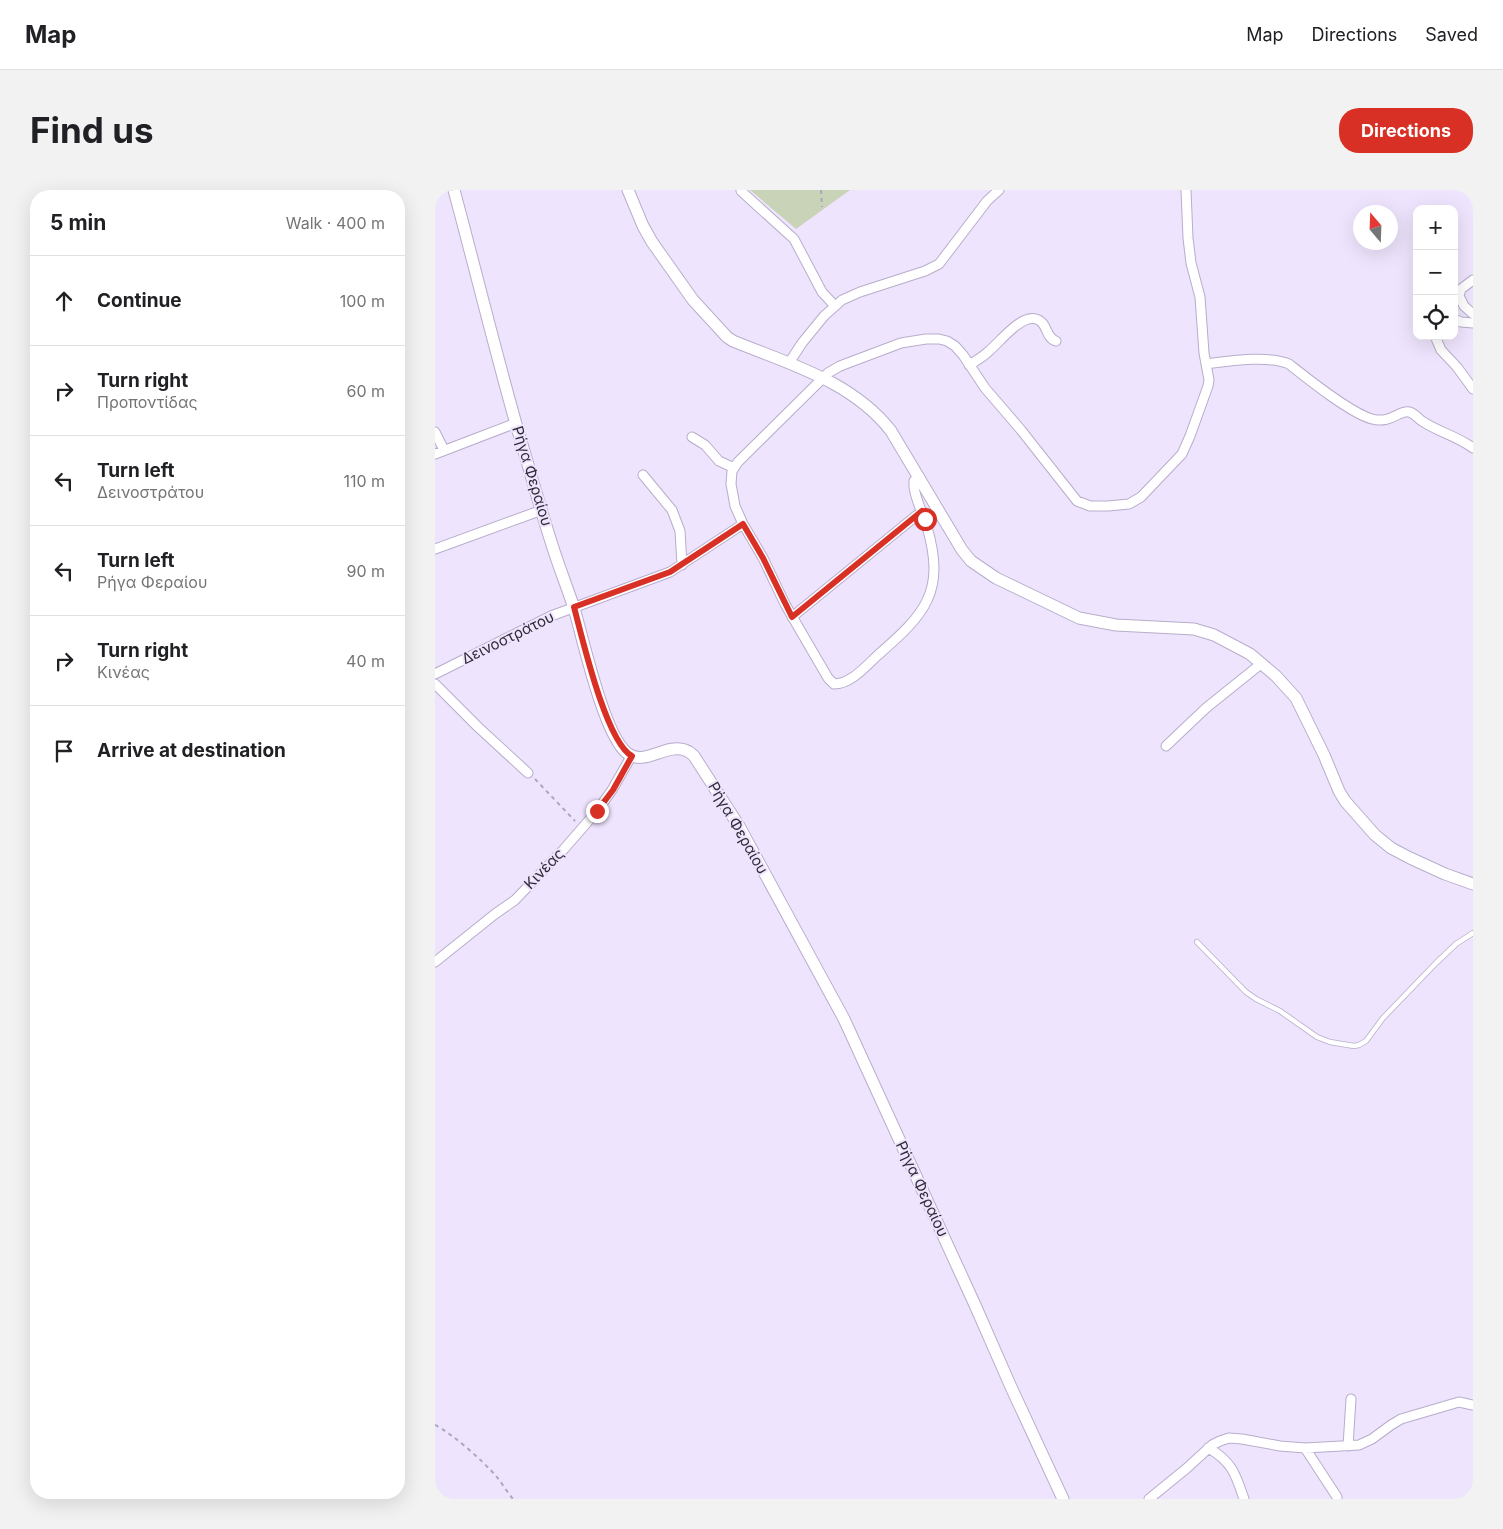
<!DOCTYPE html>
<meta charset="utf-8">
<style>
body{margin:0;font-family:Inter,sans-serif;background:#f2f2f2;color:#202124}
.controls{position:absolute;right:15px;top:15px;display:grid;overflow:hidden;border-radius:10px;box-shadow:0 5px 20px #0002}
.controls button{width:45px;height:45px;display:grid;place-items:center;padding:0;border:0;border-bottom:1px solid #e0e0e0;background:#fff;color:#202124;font:25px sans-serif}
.compass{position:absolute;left:918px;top:15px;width:45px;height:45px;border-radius:50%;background:#fff;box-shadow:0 5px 20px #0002;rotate:341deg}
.stop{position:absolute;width:15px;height:15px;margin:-11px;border:4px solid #d93025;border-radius:50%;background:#fff}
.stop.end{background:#d93025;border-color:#fff;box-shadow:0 1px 5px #0008}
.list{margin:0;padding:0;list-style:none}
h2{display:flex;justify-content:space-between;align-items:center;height:65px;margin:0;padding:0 20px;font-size:21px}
h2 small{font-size:16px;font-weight:400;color:#757577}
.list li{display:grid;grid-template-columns:32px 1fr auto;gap:15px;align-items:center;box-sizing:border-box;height:90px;padding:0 20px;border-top:1px solid #e0e0e0}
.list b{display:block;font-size:19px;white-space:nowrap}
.list p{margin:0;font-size:16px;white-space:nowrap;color:#757577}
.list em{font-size:16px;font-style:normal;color:#757577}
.icon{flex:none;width:28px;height:28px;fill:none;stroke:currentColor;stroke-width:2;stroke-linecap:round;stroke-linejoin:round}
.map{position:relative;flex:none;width:1038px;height:1309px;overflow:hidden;border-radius:20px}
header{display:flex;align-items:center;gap:30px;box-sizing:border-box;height:70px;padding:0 25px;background:#fff;border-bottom:1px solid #e0e0e0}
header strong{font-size:24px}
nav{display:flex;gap:28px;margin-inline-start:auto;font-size:18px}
.intro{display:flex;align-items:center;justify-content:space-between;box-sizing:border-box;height:120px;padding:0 30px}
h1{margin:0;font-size:35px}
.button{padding:12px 22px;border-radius:20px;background:#d93025;color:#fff;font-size:18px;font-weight:700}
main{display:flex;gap:30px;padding:0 30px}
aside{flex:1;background:#fff;border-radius:20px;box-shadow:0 5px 20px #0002}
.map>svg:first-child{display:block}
.green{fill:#c9d3b7}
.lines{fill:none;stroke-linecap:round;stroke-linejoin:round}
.service-casing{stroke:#b8adcb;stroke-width:6}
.minor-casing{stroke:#b8adcb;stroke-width:11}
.tertiary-casing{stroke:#b8adcb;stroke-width:13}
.path{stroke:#b0a7bc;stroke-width:2;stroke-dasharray:4 4;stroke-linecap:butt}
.service{stroke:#fff;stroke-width:4.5}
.minor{stroke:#fff;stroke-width:9}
.tertiary{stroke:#fff;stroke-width:11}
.route{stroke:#d93025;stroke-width:6}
.labels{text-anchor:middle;stroke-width:4;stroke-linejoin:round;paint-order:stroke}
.street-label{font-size:15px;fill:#302b37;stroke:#eee4fd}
</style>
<header>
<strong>Map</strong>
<nav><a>Map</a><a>Directions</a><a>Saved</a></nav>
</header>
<div class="intro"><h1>Find us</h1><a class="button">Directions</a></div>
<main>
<aside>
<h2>5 min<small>Walk · 400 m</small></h2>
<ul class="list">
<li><svg class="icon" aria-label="ahead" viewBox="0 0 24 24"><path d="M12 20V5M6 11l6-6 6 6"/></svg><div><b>Continue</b></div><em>100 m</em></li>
<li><svg class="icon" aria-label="right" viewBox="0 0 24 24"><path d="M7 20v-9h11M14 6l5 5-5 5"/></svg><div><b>Turn right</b><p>Προποντίδας</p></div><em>60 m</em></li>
<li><svg class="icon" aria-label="left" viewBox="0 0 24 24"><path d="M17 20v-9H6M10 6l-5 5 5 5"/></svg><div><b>Turn left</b><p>Δεινοστράτου</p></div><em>110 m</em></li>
<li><svg class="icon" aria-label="left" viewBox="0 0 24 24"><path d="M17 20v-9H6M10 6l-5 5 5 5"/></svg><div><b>Turn left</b><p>Ρήγα Φεραίου</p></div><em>90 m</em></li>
<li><svg class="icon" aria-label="right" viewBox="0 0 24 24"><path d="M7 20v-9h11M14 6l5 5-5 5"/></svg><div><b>Turn right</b><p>Κινέας</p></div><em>40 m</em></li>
<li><svg class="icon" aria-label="arrive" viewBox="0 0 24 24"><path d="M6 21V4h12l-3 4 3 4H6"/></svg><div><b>Arrive at destination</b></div></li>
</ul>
</aside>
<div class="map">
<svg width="1038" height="1309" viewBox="0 0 1038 1309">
<rect width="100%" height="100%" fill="#eee4fd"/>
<path class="green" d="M315,0H415L361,39Z"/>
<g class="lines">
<defs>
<path id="service" d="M762,752L811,802L821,809L845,821L882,847L895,852L919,856L924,855L931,851L948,828L1001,773L1021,754L1038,743"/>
<path id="minor" d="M306,1L359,49L387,102L399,115
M1038,90L1026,99L1024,106L1029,116L1038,124
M1019,129L1026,132L1038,133
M1000,146L1006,160L1022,177L1038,199
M354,173L367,153L389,126L407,110L425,102L490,81L504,74L552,11L564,0
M771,174C794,171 832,165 854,174C873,189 915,223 937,229C956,234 964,220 974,222C979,223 983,228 987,231C1003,242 1022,246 1038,258
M534,175C541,171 548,167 554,161C565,152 585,125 601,129C613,132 610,148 621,151
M0,242L9,260
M257,247L270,255L284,271L299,278
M0,264L81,233
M208,285L237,320L245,341L247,375
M484,286L479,291V297C481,311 488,324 492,337C511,402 490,424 443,465C431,476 416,494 399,494L393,488L365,440L350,414L328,368L308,334L300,316L296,294L297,281L303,272L393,183L405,176L466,153L491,149H504L512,151L520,156L528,165L550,198L586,240L642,311L655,316H673L694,314L706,307L747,264L755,246L773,196L774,190L769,163L765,107L756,73L753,48L751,0
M0,359L107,320
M357,427L487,321
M0,484L116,426L235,382L308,334
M0,494L43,537L93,583
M731,556L771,518L827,473
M0,772L60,724L80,710L129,659L162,621L177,600L197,565
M913,1256L916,1209
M773,1258C797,1271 801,1285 809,1309
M870,1258L902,1307
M714,1309L752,1278L777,1255L785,1251L794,1248L807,1249L845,1256L870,1258L924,1255L937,1249L956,1235L966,1229L1024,1212L1038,1215"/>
<path id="tertiary" d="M19,0C40,78 59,156 81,234C94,277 106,322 120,364C126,382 133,400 139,418C148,449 169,545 192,563C209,577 231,553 250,560C253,561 257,564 259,566L304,636L409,829L540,1115L576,1197L628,1309
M193,0L208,36L217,52L258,110L292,147L298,151C354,174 417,191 456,241L527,360L536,371L561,388L644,428L681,435L759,439L779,445L815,464L841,486L861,508L889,565L904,601L910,611L940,645L956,658L975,668L1010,684L1038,694"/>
</defs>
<use href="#service" class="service-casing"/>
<use href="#minor" class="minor-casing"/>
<use href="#tertiary" class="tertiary-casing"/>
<path class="path" d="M386,0L387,17
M100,589L140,631
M0,1235C18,1244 48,1271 61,1286C67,1293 72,1302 78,1309"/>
<use href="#service" class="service"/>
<use href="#minor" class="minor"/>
<use href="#tertiary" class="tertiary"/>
</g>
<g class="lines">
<path class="route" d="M162,621L178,600L197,566C171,552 147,447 139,417L235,382L308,334L328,368L357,427L487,321L490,329"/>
</g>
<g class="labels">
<g class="street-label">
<text transform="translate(97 286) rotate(73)" y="5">Ρήγα Φεραίου</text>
<text transform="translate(73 448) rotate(-26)" y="5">Δεινοστράτου</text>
<text transform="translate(303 638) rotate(60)" y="5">Ρήγα Φεραίου</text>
<text transform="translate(109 679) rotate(-46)" y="5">Κινέας</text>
<text transform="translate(487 999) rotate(65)" y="5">Ρήγα Φεραίου</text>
</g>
</g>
</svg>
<div class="controls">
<button>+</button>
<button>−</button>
<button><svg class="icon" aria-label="locate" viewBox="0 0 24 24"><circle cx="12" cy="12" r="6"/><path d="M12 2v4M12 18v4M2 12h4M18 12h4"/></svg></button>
</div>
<svg class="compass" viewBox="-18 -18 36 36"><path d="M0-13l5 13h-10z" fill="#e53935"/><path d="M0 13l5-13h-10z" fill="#757577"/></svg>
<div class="stop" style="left:490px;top:329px"></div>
<div class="stop end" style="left:162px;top:621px"></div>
</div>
</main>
